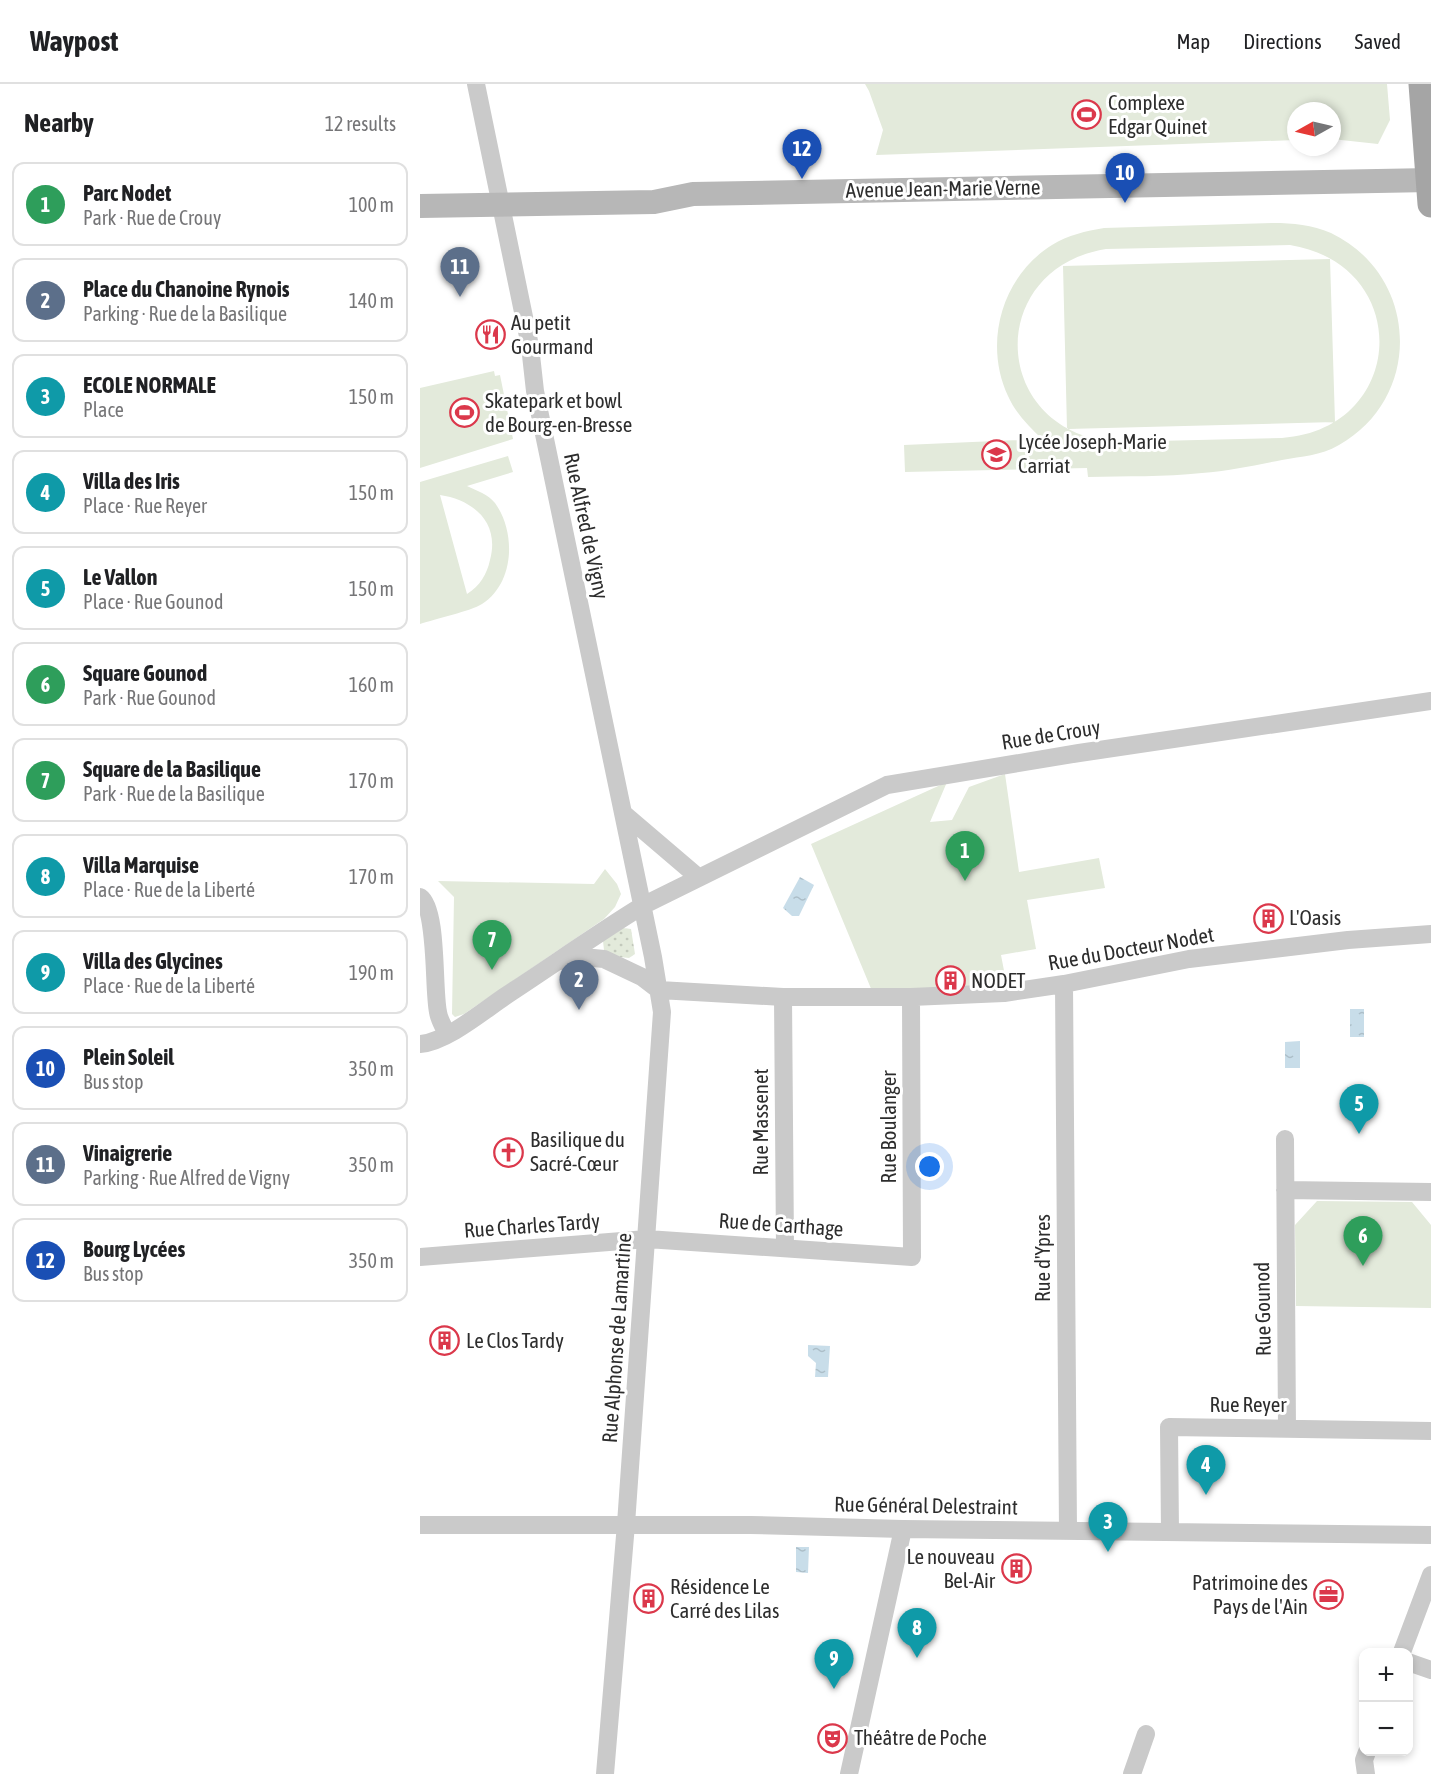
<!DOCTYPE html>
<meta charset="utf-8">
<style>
body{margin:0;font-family:"Asap Condensed",sans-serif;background:#f6f6f6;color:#202124}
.controls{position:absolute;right:18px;bottom:18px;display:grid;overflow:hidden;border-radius:12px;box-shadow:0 3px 9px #0003}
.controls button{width:54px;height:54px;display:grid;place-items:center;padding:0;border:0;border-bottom:2px solid #e0e0e0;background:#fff;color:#202124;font:30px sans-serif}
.compass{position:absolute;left:867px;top:18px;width:54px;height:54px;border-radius:50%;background:#fff;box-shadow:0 3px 9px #0003;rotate:262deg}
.you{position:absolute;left:510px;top:1083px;width:21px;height:21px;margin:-15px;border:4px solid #fff;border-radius:50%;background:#1a73e8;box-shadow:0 0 0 9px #1a73e833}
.badge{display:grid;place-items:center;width:39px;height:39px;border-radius:50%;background:#db2777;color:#fff;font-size:20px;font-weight:700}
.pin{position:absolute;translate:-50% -50px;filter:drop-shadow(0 2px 3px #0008)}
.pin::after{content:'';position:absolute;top:32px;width:21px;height:18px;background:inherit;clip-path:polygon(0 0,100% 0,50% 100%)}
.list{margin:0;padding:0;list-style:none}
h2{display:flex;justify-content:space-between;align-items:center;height:78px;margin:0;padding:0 24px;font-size:26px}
h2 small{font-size:20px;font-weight:400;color:#757577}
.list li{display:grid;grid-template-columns:39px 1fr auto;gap:18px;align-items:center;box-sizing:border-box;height:84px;margin:0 12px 12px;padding:0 12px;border:2px solid #e0e0e0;border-radius:12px}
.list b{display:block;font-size:22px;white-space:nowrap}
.list p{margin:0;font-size:20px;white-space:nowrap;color:#757577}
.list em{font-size:20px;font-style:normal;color:#757577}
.map{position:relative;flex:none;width:1011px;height:1690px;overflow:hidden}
header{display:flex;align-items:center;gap:36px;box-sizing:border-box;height:84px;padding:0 30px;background:#fff;border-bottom:2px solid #e0e0e0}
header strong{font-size:28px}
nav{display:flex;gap:33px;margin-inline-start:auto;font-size:21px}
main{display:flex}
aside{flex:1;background:#fff}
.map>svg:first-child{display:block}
.grass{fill:url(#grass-dots)}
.green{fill:#e3eadb;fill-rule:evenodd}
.water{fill:url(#water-ripples)}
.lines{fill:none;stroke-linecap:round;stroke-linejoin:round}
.street{stroke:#cacaca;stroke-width:18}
.secondary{stroke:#b7b7b7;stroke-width:24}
.primary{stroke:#a5a5a5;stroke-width:27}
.labels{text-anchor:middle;stroke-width:6;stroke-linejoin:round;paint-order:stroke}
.poi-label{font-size:21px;fill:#2d2d2d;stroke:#fff;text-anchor:start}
.street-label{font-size:21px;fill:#2d2d2d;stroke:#fff}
</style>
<header>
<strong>Waypost</strong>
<nav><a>Map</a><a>Directions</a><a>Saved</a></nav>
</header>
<main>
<aside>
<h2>Nearby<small>12 results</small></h2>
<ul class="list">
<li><span class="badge" style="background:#2e9e5b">1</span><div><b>Parc Nodet</b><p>Park · Rue de Crouy</p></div><em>100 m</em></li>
<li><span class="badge" style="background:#5c6f8a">2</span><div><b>Place du Chanoine Rynois</b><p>Parking · Rue de la Basilique</p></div><em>140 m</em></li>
<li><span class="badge" style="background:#0f9aa8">3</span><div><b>ECOLE NORMALE</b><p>Place</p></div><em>150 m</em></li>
<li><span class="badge" style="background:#0f9aa8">4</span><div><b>Villa des Iris</b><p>Place · Rue Reyer</p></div><em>150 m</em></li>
<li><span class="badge" style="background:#0f9aa8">5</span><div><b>Le Vallon</b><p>Place · Rue Gounod</p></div><em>150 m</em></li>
<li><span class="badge" style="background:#2e9e5b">6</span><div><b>Square Gounod</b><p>Park · Rue Gounod</p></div><em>160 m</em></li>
<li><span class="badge" style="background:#2e9e5b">7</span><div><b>Square de la Basilique</b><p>Park · Rue de la Basilique</p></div><em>170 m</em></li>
<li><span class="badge" style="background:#0f9aa8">8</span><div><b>Villa Marquise</b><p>Place · Rue de la Liberté</p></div><em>170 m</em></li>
<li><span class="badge" style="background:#0f9aa8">9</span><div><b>Villa des Glycines</b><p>Place · Rue de la Liberté</p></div><em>190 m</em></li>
<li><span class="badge" style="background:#1a4fb4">10</span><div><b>Plein Soleil</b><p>Bus stop</p></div><em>350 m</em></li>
<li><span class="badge" style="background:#5c6f8a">11</span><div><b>Vinaigrerie</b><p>Parking · Rue Alfred de Vigny</p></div><em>350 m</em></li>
<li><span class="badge" style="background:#1a4fb4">12</span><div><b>Bourg Lycées</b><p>Bus stop</p></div><em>350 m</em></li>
</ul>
</aside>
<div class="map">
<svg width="1011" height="1690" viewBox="0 0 1011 1690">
<defs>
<pattern id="grass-dots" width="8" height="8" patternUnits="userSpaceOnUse" patternTransform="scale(1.5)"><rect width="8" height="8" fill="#e3eadb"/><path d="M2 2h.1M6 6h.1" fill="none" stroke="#c3c9bc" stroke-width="1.8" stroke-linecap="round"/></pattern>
<pattern id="water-ripples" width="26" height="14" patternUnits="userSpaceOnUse" patternTransform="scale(1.5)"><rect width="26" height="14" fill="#c8dde9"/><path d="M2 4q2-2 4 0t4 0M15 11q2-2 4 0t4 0" fill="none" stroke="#acbec8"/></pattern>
</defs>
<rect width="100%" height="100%" fill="#fff"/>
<path class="grass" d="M203,844L211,845L215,870L209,874L200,873L184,866L183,857Z"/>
<path class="green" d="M445,0H967L970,36L958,60L912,55V27H876V56L456,71L463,46L449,7Z
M853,139C873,139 892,141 911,149C999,191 1004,313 919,361C900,372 882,372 862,376C835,381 809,387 782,389C744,393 706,392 668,393L667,384L485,388L484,361L622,355C609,342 596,330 588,312C563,259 582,192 632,161C648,151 666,147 684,144ZM870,161C994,181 987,345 862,354L694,358C570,347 564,185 686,165Z
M910,175L915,338L647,345L643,182Z
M74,287L75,292L80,291L93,355L0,384V304Z
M88,372L93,388L47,402C57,407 68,410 75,419C96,448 95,499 62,520C51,527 15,535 0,540V398ZM20,411C54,416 80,439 70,476C67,490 60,502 47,510Z
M585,690L599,788L679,774L685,804L607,816L616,865L581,871L586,897L545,904L542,893L518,894L517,904L452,907L391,760L527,698L510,738L532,736L549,703Z
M185,785L197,800L201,810L195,823L184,835L44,930L35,933L32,930L34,813L18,797L174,800Z
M897,1117L992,1118L1011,1141V1224L876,1222L875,1141Z"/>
<path class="water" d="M380,793L394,801L379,832H372L363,824Z
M930,925H944V953H930Z
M880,957V984H865V958Z
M388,1261L410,1262L408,1293H395L396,1279L388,1272Z
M376,1463H389L388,1489L376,1488Z"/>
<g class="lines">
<path class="street" d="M56,0L110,262L115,307L233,873L242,928L206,1440L185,1690
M203,729L278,793
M0,813C18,825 13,905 18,928C19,936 24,943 27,950
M141,877L163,873L184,875L222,893L239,906L363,913H491L584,909L644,900L769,875L928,856L1011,850
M644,900L648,1447
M363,913L365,1163
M0,960C26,958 62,928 84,913C130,883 175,851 222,822L467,701L659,669L1011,617
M865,1055L867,1344
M865,1106L1011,1108
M0,1173L227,1155L492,1173L491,913
M0,1441H330L483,1445L1011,1451
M750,1448L749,1343L1011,1347
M982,1568L1011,1491
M988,1578L1011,1586
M429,1690L483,1445
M712,1690L726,1650
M946,1690L944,1676L947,1668"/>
<path class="secondary" d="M0,122L234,118L273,110L1011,96"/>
<path class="primary" d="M1002,0L1011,120"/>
</g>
<defs>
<symbol id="stadium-ring" viewBox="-11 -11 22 22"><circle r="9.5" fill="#fff" stroke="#db384b" stroke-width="1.5"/><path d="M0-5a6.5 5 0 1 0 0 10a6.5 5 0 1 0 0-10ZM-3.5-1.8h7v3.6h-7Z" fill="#db384b"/></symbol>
<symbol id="restaurant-ring" viewBox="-11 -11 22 22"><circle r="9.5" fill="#fff" stroke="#db384b" stroke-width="1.5"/><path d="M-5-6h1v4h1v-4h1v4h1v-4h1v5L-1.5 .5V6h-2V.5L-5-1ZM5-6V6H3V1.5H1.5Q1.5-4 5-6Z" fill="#db384b"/></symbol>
<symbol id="school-ring" viewBox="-11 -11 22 22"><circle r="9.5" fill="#fff" stroke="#db384b" stroke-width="1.5"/><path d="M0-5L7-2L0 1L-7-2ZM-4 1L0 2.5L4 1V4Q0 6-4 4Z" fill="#db384b"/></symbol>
<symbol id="building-ring" viewBox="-11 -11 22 22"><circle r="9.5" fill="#fff" stroke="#db384b" stroke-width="1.5"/><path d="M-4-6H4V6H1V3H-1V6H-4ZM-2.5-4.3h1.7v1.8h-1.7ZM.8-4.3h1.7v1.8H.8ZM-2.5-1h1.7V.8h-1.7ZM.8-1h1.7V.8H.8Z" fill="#db384b"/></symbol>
<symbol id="church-ring" viewBox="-11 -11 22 22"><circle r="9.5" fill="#fff" stroke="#db384b" stroke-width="1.5"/><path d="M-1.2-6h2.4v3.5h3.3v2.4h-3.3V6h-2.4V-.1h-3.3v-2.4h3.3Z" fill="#db384b"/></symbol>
<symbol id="office-ring" viewBox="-11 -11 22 22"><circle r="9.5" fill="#fff" stroke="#db384b" stroke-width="1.5"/><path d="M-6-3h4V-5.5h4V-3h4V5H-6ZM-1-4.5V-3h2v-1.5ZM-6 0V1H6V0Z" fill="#db384b"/></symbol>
<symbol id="theatre-ring" viewBox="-11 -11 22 22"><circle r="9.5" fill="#fff" stroke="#db384b" stroke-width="1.5"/><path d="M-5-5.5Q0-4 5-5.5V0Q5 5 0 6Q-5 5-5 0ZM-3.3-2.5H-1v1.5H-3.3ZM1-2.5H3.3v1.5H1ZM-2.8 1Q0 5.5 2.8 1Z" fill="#db384b"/></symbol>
</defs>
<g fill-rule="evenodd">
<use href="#stadium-ring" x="650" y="14" width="33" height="33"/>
<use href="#restaurant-ring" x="54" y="234" width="33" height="33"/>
<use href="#stadium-ring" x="28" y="312" width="33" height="33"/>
<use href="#school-ring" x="560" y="354" width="33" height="33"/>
<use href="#building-ring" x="832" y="818" width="33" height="33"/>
<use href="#building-ring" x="514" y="880" width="33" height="33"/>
<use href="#church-ring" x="72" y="1052" width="33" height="33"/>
<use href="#building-ring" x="8" y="1240" width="33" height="33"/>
<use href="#building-ring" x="580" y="1468" width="33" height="33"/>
<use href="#office-ring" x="892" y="1494" width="33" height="33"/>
<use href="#building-ring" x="212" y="1498" width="33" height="33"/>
<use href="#theatre-ring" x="396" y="1638" width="33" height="33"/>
</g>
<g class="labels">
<g class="poi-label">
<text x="688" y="26">Complexe<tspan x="688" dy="24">Edgar Quinet</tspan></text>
<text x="91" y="246">Au petit<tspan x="91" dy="24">Gourmand</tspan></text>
<text x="65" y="324">Skatepark et bowl<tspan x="65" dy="24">de Bourg-en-Bresse</tspan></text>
<text x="598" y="365">Lycée Joseph-Marie<tspan x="598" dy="24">Carriat</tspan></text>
<text x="869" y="841">L'Oasis</text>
<text x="551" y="904">NODET</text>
<text x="110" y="1063">Basilique du<tspan x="110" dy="24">Sacré-Cœur</tspan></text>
<text x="46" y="1264">Le Clos Tardy</text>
<text x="575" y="1480" text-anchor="end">Le nouveau<tspan x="575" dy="24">Bel-Air</tspan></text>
<text x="888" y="1506" text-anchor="end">Patrimoine des<tspan x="888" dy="24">Pays de l'Ain</tspan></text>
<text x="250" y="1510">Résidence Le<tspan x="250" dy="24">Carré des Lilas</tspan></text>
<text x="434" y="1661">Théâtre de Poche</text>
</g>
<g class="street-label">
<text transform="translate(523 105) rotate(-1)" y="7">Avenue Jean-Marie Verne</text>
<text transform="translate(166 442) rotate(78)" y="7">Rue Alfred de Vigny</text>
<text transform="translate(631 651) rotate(-9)" y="7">Rue de Crouy</text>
<text transform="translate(711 865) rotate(-10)" y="7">Rue du Docteur Nodet</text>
<text transform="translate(341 1038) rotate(-90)" y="7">Rue Massenet</text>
<text transform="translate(469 1043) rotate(-90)" y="7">Rue Boulanger</text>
<text transform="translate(361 1141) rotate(4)" y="7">Rue de Carthage</text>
<text transform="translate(112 1142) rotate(-4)" y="7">Rue Charles Tardy</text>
<text transform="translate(623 1174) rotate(-90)" y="7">Rue d'Ypres</text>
<text transform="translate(843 1225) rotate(-91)" y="7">Rue Gounod</text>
<text transform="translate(197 1254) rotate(-86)" y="7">Rue Alphonse de Lamartine</text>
<text x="828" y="1328">Rue Reyer</text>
<text transform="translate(506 1422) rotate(1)" y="7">Rue Général Delestraint</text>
</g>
</g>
</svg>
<div class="controls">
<button>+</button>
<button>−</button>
</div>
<svg class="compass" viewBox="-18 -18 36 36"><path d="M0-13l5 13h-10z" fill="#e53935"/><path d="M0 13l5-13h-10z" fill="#757577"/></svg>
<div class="you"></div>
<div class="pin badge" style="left:545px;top:797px;background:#2e9e5b">1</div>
<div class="pin badge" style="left:159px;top:926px;background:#5c6f8a">2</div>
<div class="pin badge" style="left:688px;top:1468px;background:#0f9aa8">3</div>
<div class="pin badge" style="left:786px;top:1411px;background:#0f9aa8">4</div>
<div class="pin badge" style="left:939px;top:1050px;background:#0f9aa8">5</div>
<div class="pin badge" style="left:943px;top:1182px;background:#2e9e5b">6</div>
<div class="pin badge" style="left:72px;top:886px;background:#2e9e5b">7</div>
<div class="pin badge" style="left:497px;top:1574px;background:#0f9aa8">8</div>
<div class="pin badge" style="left:414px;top:1605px;background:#0f9aa8">9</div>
<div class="pin badge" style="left:705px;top:119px;background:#1a4fb4">10</div>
<div class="pin badge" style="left:40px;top:213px;background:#5c6f8a">11</div>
<div class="pin badge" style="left:382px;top:95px;background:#1a4fb4">12</div>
</div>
</main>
